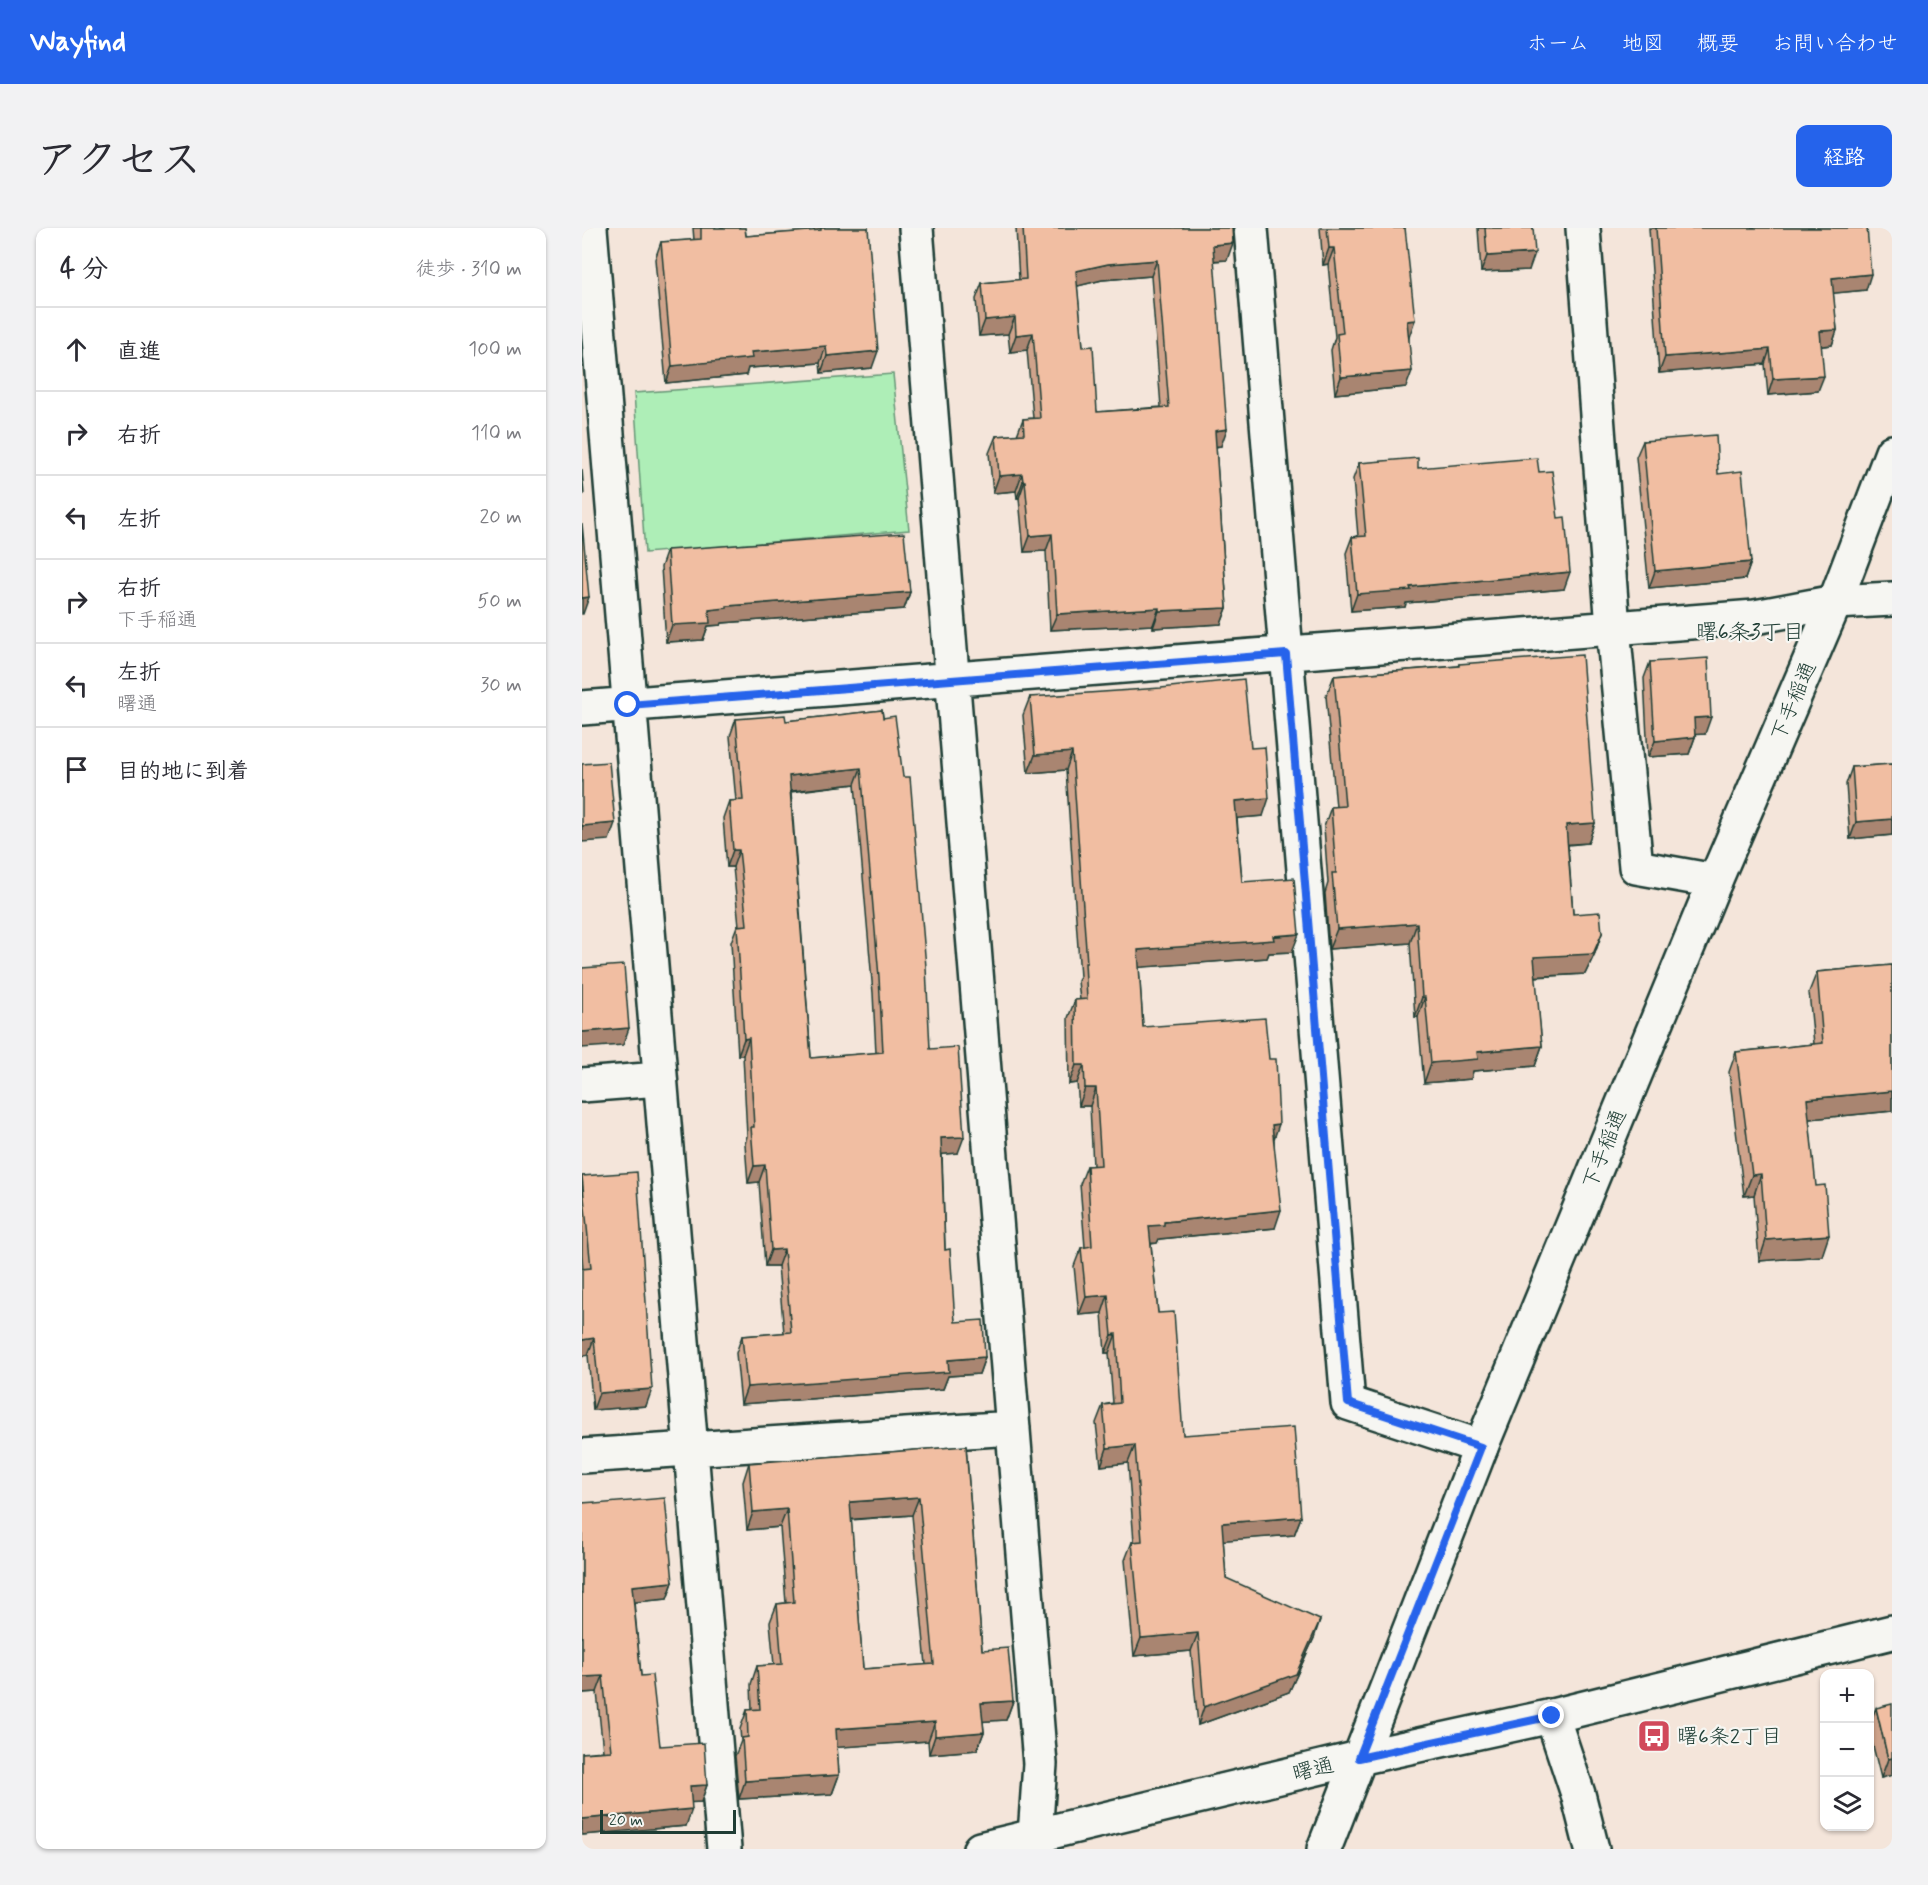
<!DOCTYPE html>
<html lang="ja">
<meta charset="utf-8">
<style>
body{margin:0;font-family:Mynerve,"Klee One",sans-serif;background:#f2f2f3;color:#2b2b33}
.controls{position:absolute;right:18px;bottom:18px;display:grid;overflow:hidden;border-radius:12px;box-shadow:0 2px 4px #0004}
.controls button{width:54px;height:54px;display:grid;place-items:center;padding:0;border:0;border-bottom:2px solid #e1e1e2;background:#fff;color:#2b2b33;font:30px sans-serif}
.scale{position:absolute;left:18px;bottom:15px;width:136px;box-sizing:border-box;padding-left:6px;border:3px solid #1f3d34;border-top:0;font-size:16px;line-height:21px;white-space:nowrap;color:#1f3d34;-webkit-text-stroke:4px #f6f6f2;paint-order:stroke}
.stop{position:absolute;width:18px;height:18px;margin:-14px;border:4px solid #2563eb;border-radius:50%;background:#fff}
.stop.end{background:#2563eb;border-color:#fff;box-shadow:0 2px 6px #0008}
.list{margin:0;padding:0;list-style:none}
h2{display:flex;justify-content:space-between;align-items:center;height:78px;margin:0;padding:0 24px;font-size:26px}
h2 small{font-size:20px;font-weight:400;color:#7c7c81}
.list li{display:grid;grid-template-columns:39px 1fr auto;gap:18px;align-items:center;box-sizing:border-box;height:84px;padding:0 24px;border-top:2px solid #e1e1e2}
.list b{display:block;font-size:22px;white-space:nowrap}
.list p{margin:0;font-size:20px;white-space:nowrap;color:#7c7c81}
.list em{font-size:20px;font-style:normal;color:#7c7c81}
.icon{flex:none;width:33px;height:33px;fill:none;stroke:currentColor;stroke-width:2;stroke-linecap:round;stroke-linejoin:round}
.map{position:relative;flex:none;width:1310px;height:1621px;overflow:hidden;border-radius:12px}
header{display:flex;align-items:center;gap:36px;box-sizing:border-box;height:84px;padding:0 30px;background:#2563eb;color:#fff}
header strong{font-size:28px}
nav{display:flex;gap:33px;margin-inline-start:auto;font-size:21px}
.intro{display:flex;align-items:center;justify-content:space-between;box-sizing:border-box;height:144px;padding:0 36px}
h1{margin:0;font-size:42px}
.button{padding:15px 27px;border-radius:12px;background:#2563eb;color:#fff;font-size:21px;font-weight:700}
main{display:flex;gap:36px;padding:0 36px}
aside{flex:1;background:#fff;border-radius:12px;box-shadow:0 2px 4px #0004}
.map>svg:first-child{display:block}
.green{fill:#aeeeb7;stroke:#669676;stroke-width:1.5}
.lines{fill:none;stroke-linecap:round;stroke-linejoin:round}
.street-casing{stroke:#1f3d34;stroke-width:38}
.secondary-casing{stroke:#1f3d34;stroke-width:38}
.street{stroke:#f6f6f2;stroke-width:33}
.secondary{stroke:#f6f6f2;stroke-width:33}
.wall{fill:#cfa38b;stroke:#1f3d34;stroke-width:1.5;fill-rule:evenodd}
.shaded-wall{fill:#a98571;stroke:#1f3d34;stroke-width:1.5}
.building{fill:#f1bea2;stroke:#1f3d34;stroke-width:1.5;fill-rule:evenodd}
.route{stroke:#2563eb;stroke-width:8}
.labels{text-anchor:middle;stroke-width:4.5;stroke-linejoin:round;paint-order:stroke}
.street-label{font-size:21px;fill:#1f3d34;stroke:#f6f6f2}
.poi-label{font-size:21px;fill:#1f3d34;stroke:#f6f6f2;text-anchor:start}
.neighbourhood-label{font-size:22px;fill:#1f3d34;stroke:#f6f6f2}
</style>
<header>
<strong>Wayfind</strong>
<nav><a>ホーム</a><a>地図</a><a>概要</a><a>お問い合わせ</a></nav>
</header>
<div class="intro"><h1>アクセス</h1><a class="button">経路</a></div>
<main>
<aside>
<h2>4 分<small>徒歩 · 310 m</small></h2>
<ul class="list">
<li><svg class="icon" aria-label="ahead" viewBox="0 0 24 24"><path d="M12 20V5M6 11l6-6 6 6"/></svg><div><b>直進</b></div><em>100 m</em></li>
<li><svg class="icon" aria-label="right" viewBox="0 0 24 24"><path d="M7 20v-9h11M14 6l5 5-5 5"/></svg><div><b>右折</b></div><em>110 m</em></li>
<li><svg class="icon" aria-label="left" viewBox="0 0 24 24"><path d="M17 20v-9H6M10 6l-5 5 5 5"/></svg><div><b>左折</b></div><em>20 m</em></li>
<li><svg class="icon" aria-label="right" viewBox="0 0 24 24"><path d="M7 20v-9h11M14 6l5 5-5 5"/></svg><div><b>右折</b><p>下手稲通</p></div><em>50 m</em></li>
<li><svg class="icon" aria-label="left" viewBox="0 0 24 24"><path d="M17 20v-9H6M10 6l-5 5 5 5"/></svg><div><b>左折</b><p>曙通</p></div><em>30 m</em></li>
<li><svg class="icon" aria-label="arrive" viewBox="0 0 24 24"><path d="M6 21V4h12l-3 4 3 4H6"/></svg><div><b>目的地に到着</b></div></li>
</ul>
</aside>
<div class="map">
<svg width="1310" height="1621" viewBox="0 0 1310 1621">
<rect width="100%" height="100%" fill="#f4e5da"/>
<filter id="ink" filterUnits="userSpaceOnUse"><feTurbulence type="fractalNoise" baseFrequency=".0167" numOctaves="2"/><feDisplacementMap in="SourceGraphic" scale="12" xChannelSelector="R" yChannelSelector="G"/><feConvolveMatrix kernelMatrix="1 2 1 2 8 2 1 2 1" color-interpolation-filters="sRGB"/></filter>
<g filter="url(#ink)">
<path class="green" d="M311,146L327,302L63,325L52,165Z"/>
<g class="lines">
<defs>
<path id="street" d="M8,0L142,1621
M334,0L458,1536L453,1608L456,1621
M669,0L766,1175L899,1219
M1001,0L1031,400L1054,639L1133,653
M0,480L1173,389L1253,374L1310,371
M0,857L77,851
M0,1228L431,1200
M970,1488L996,1566L1010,1621"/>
<path id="secondary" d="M398,1621L777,1530L970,1488L1310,1404
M742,1621L899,1219L1133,653L1253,374L1310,224"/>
</defs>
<use href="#street" class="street-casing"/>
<use href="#secondary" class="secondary-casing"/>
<use href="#street" class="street"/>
<use href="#secondary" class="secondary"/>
</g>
<path class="wall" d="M111,0H163L164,8L232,3V0H286L290,140L239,145L238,135L166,140L164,147L84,155L73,31L79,14L112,12Z
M434,0H650L645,32L632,33L639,218L634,219L645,380L639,396L571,400V397L468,402L464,323L442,324L437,270H435L434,263L411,265L407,225L414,208L435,207L441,191L451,190L445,122L428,124L426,106L397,108L394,71L400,55L437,52ZM569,48L579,179L515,184L501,119L495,58L520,52Z
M738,0H823L827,109L824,159L753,166L749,122L753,109L746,36L741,37Z
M896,0H951L947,42L899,44Z
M1067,0H1285L1284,62L1251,65L1255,102L1250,117L1239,118L1236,163L1186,167L1183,136L1077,145Z
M1061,213L1169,334L1163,351L1067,360L1054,229Z
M777,235L836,240L957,244L982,361L824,375L823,379L769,383L764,325L770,309L776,308L771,251Z
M85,322L328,364L322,381L140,395L139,397L126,398L121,412L84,414L79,339Z
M1068,434L1123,506H1113V509L1107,526L1066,529L1062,450Z
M877,436L1013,595L1006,615L986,617L991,686L1020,705L1013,725L1003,746L953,749L960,818L953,838L891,843L889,851L842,855L836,789H833L828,715L747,721L743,665L746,655L742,599L749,579H754L744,468L752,448L876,438Z
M448,469L669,520L681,588L655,590L660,654L710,724L687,725L685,730L557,739L561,799L692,912L693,1000L577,1011L575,1015L569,1016L576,1085L601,1207L719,1289L712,1307L641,1312L644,1350L732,1410L707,1464L616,1497L609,1423L552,1428L543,1332L550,1314H552L546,1235L519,1238L514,1195L521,1177L531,1175L527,1125H523L520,1085L497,1087L492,1038L499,1020L503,1019L498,956L505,938H511L508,878H497L495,855L487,856L486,790L493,772H498L496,753L498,749L484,542L446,545L441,487Z
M300,482L348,821L376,925L360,926L363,1022L373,1094L403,1129L397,1146L366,1148L361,1161L159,1176L154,1125L160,1108L202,1105L196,1038H183L177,954L166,955L163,916L165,908L161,827H156L149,714L155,698H157L151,639H145L141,590L147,573H154L148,508L154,491L204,493ZM273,556L291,765L294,825L229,830L209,564Z
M1310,536V607L1268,611L1264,556L1270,539Z
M1310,737V883L1227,891L1240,1028L1177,1033L1172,967L1162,968L1147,844L1154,824L1232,816L1227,764L1235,744Z
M0,948L64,1178L11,1182L6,1127L0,1026Z
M384,1218L400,1422L431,1473L424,1492L401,1493L402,1504L395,1522L347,1526L346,1513L255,1519L257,1547L250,1566L157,1571L153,1528L159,1513L158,1501L165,1482H170L169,1456L175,1438L192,1437L188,1394L195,1376L204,1375L198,1299L165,1302L161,1254L167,1235ZM330,1287L344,1437L281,1441L269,1292Z
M0,1275L13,1276L91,1354L85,1371L52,1374L59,1448L78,1518L125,1557L119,1574H109L104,1598L0,1607V1525L21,1523L15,1464L0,1465Z
M1294,1480L1310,1547L1299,1550L1287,1502V1497Z"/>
<path class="shaded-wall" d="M651,15L645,32L625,33L631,17Z
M747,20H752L746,36L741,37Z
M953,25L947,42L899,44L905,28Z
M575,32L569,48L520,52L488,60L494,43L526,36Z
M1289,46L1284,62L1244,66L1250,50Z
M433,89L426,106L397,108L403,92Z
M833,92L827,109L819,110L825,93Z
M1255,102L1250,117L1232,119L1238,103Z
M451,105L445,122L428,124L434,107Z
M244,118L238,135L166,140L164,147L84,155L90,138L169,124Z
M1188,121L1183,136L1077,145L1083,129Z
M296,123L290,140L239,145L245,128Z
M830,143L824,159L753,166L759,149Z
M1242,148L1236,163L1186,167L1191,151Z
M645,201L639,218L627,219L633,203Z
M440,246L434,263L411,265L417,248Z
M441,253H443L437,270H435Z
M470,306L464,323L442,324L448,308Z
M1169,334L1163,351L1067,360L1073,343Z
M988,344L982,361L824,375L823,379L769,383L775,366L828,359Z
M328,364L322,381L140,395L139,397L126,398L121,412L84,414L90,397L127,382L145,378Z
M7,369L1,386H0V370Z
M577,380L571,397L468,402L475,386Z
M645,380L639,396L571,400L577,383Z
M1129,489L1123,506L1106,507L1112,490Z
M1113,509L1107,526L1066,529L1073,513Z
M490,524L484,542L446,545L453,527Z
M279,540L273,556L201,564L207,548Z
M687,570L681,588L647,591L653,573Z
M1310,591V607L1268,611L1274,594Z
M33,595L27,612L0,614V598Z
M1013,595L1006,615L977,617L984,597Z
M151,622H157L151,639H145Z
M835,695L828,715L747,721L755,701Z
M1020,705L1013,725L1003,746L944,749L952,729Z
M717,706L710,724L687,725L685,730L549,740L556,722Z
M840,769H843L836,789H833Z
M47,800L41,817L0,820V804Z
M167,810L161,827H156L162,811Z
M960,818L953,838L891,843L889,851L842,855L849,835L895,824Z
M494,837H502L495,855L487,856Z
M503,860H514L508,878H497Z
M1310,863V883L1218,892L1225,871Z
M697,896L691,914L690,897Z
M382,909L376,925L353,927L359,910Z
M183,937L177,954L166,955L172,938Z
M1179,946L1172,967L1162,968L1170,947Z
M699,982L693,1000L577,1011L575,1015L560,1016L567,998L582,994Z
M1247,1007L1240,1028L1177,1033L1184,1012Z
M202,1021L196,1038H183L189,1022Z
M526,1067L520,1085L497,1087L504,1069Z
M534,1106L527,1125H523L530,1107Z
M12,1110L6,1127L0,1128V1112Z
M403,1129L397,1146L366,1148L361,1161L159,1176L165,1159L366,1132Z
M70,1161L64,1178L11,1182L17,1165Z
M553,1217L546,1235L519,1238L525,1220Z
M337,1269L330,1287L261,1292L268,1274Z
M205,1281L198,1299L165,1302L171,1284Z
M719,1289L712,1307L633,1313L640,1295Z
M91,1354L85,1371L44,1375L50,1358Z
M738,1392L732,1410L707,1464L616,1497L622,1479Z
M616,1405L609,1423L552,1428L559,1410Z
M21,1448L15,1464L0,1465V1449Z
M431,1473L424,1492L393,1494L399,1475Z
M353,1494L346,1513L247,1520L254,1501Z
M402,1504L395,1522L347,1526L353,1508Z
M1310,1530V1547L1299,1550L1306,1531Z
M257,1547L250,1566L157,1571L163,1553Z
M125,1557L119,1574L102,1575L108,1558Z
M110,1581L104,1598L0,1607V1591Z"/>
<path class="building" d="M119,0H163L164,8L239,2V0H286L296,123L245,128L244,118L169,124L170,130L90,138L79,14L119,11Z
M441,0H650L651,15L631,17L645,201L633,203L645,380L577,383V380L475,386L470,306L448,308L443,253H441L440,246L417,248L414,208L442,206L441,191L458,190L451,105L434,107L433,89L403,92L400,55L444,51ZM575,32L587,179L515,184L511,118L501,119L494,43L526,36Z
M745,0H823L833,92L825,93L830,143L759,149L755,106L761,105L752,20H747Z
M903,0H951L953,25L905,28Z
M1074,0H1285L1289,46L1250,50L1255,102L1238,103L1242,148L1191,151L1188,121L1083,129Z
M1134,207L1136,246L1160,243L1169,334L1073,343L1061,213Z
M836,230V240L955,230L957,244L970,243L976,290L983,289L988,344L828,359L829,362L775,366L770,309L784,308L777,235Z
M0,241L2,266L0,267Z
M0,295L7,369L0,370Z
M322,305L328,364L145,378V380L127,382L128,395L90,397L85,322Z
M1000,427L1013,595L984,597L991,686L1018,684L1020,705L1011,726L952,729L960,818L895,824L896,831L849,835L843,769H840L835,695L755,701L750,645H754L749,579L763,578L752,448L877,438V436Z
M1126,430L1129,489L1112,490L1113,509L1073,513L1068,434Z
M662,451L669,520L683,519L687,570L653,573L660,654L712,650L717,706L691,708L692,712L556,722L561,799L683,790L687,831H694L697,896L690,897L699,982L582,994V997L567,998L576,1085L592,1084L601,1207L712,1199L719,1289L640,1295L644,1350L738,1392L714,1446L622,1479L616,1405L559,1410L550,1314L560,1313L553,1217L525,1220L521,1177L538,1175L534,1106L530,1107L526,1067L504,1069L499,1020L510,1018L505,938L519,937L514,860H503L502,837H494L493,772L505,771L503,735H505L490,524L453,527L448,469L579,460Z
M300,482L301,490L313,488L321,549H328L344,739L348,821L376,819L382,909L359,910L363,1022L368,1021L373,1094L401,1092L403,1129L366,1132L367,1144L165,1159L160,1108L209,1104L202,1021L189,1022L183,937L172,938L169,899H172L167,810L162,811L155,698L165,697L157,622H151L147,573L161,572L154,491L203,487L204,493ZM279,540L297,749L301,824L229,830L207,548Z
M27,534L33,595L0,598V536Z
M1310,536V591L1274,594L1270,539Z
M42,737L47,800L0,804V740Z
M1310,737V863L1225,871L1234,958L1243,957L1247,1007L1184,1012L1179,946L1170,947L1154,824L1241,815L1235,744Z
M55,944L70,1161L17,1165L12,1110L0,1112V1041L9,1040L0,948Z
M384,1218L400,1422L426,1420L431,1473L399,1475L402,1504L353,1508V1494L254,1501L257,1547L163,1553L160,1510L166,1509L165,1482L178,1481L175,1438L200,1436L195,1376L212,1374L205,1281L171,1284L167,1235ZM337,1269L352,1436L281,1441L268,1274Z
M83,1270L91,1354L50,1358L59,1448L70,1447L78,1518L122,1515L125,1557L108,1558L110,1581L0,1591V1525L29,1523L21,1448L0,1449V1275L13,1274V1276Z
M1310,1476V1530L1306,1531L1294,1480Z"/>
</g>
<g class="lines" filter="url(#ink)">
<path class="route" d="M46,477L704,426L766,1175L899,1219L777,1530L970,1488"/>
</g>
<defs>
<symbol id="bus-square" viewBox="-11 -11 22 22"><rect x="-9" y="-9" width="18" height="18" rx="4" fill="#d1495b" stroke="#f6f6f2"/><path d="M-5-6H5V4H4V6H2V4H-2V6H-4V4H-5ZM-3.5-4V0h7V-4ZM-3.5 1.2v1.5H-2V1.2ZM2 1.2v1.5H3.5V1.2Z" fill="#fff"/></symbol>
</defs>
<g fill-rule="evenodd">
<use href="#bus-square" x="1053" y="1489" width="38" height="38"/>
</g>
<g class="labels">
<g class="street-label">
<text transform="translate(1211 473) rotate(-67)" y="7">下手稲通</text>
<text transform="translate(1022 921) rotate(-68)" y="7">下手稲通</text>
<text transform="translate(731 1541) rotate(-14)" y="7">曙通</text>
</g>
<g class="poi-label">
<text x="1095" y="1515">曙6条2丁目</text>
</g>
<g class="neighbourhood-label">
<text x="1168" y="411">曙6条3丁目</text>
</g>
</g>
</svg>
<div class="controls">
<button>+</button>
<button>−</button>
<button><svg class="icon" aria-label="layers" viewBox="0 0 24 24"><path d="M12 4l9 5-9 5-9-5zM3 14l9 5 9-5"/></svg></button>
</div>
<div class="scale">20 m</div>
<div class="stop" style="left:46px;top:477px"></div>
<div class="stop end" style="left:970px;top:1488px"></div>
</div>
</main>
